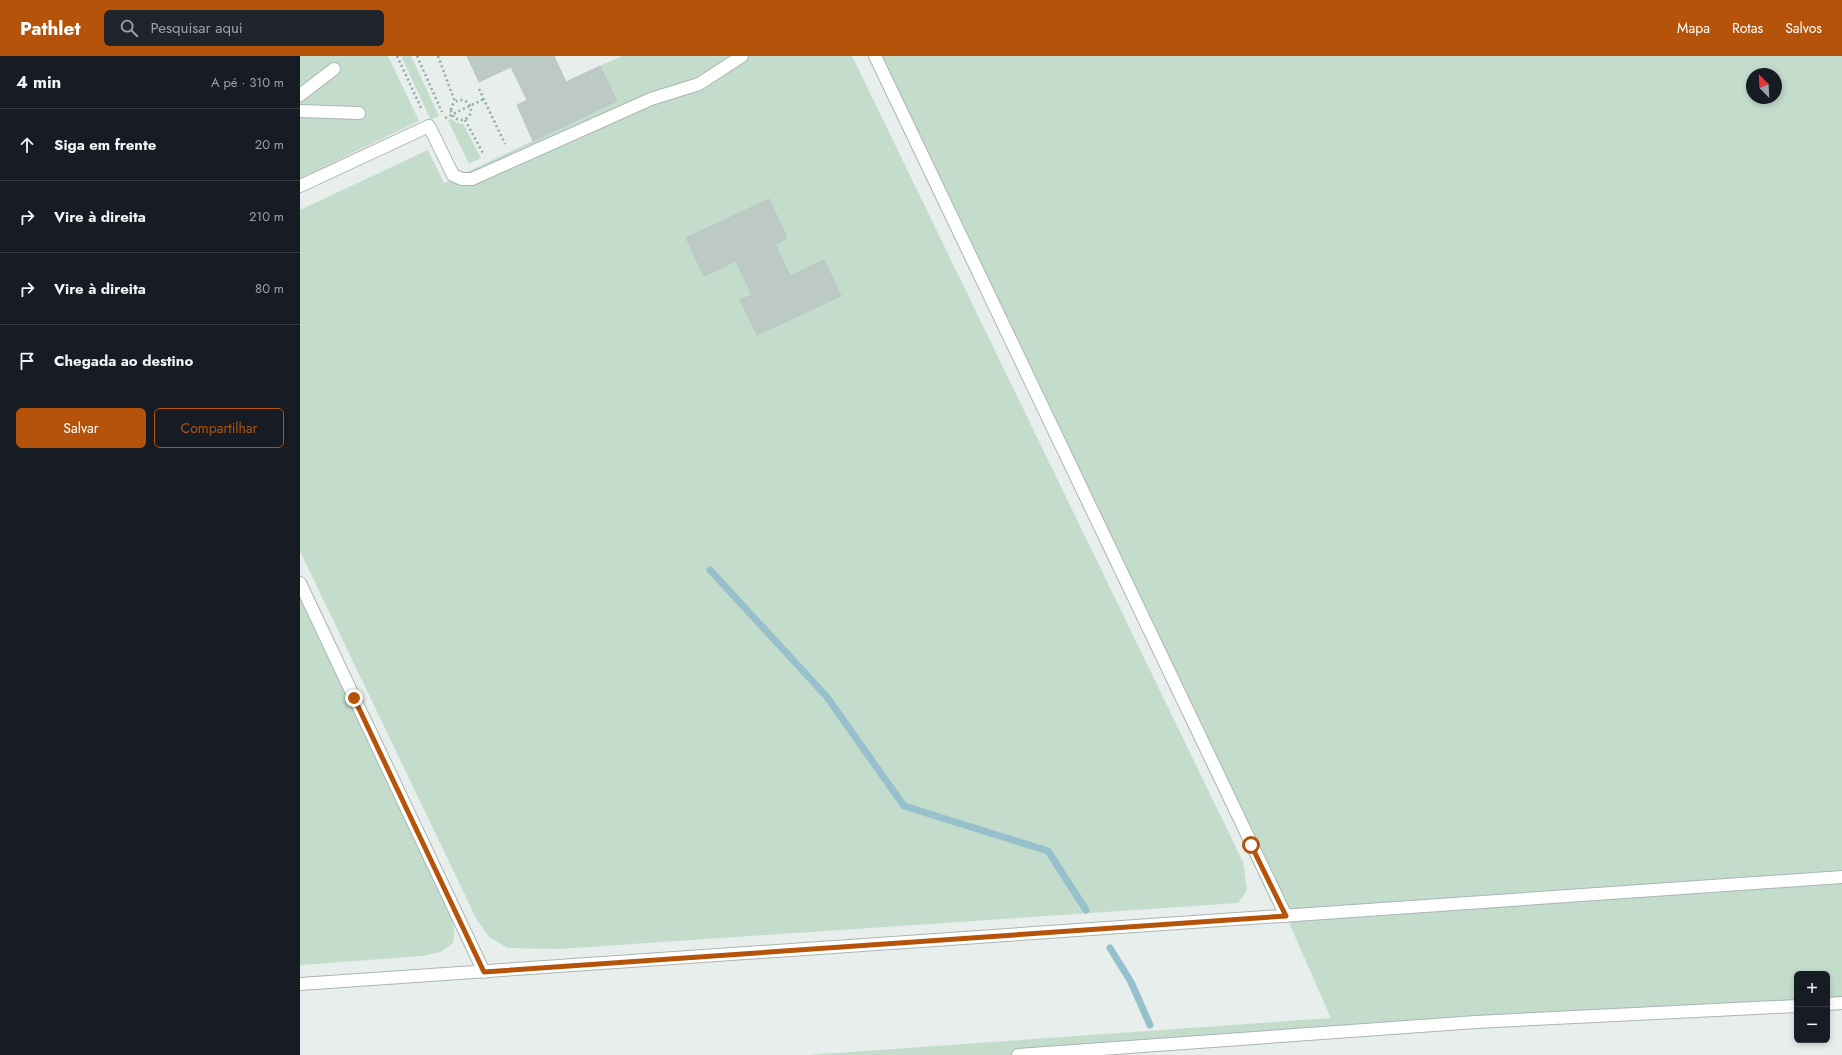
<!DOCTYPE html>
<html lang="pt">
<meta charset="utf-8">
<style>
body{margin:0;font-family:Jost,sans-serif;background:#20242c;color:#f1f3f6}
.controls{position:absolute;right:12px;bottom:12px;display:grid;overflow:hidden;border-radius:6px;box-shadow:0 2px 6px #0003}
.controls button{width:36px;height:36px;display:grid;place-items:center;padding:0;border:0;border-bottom:1px solid #363941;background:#171b24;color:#f1f3f6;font:20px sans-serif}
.compass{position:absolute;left:1446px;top:12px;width:36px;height:36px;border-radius:50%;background:#171b24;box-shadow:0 2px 6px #0003;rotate:336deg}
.stop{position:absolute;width:12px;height:12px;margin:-9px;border:3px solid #b45309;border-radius:50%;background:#fff}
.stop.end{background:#b45309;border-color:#fff;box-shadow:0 1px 4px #0008}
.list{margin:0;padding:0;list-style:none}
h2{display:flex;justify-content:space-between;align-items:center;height:52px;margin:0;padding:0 16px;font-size:17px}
h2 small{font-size:13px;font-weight:400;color:#9ea1a6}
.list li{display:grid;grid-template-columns:26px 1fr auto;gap:12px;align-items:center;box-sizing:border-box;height:72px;padding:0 16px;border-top:1px solid #363941}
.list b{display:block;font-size:15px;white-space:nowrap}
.list em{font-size:13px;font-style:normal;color:#9ea1a6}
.actions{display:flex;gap:8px;padding:12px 16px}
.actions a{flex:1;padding:9px 0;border:1px solid #b45309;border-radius:6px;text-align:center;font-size:14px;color:#b45309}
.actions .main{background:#b45309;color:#fff}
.icon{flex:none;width:22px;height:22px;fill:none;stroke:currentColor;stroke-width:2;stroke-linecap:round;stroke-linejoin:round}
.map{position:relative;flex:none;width:1542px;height:999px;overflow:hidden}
header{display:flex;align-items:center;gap:24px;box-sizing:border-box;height:56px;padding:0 20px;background:#b45309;color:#fff}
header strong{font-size:19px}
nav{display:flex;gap:22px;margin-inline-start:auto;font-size:14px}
.search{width:280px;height:36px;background:#20242c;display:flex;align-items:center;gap:10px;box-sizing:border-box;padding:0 14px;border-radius:6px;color:#9ea1a6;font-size:15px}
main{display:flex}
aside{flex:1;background:#171b24}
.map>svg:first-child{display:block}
.green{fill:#c3dccb;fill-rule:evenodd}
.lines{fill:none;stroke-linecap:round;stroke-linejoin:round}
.stream{stroke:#96c0cc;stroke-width:7}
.building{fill:#bcc9c5;stroke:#bac7c3}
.service-casing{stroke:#aab6b2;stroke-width:14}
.path{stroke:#8baea5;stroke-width:2.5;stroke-dasharray:2 3;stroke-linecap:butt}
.service{stroke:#fff;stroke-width:12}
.route{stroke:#b45309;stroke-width:5}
</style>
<header>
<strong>Pathlet</strong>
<div class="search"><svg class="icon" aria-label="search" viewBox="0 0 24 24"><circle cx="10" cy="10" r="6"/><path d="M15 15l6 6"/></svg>Pesquisar aqui</div>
<nav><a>Mapa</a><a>Rotas</a><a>Salvos</a></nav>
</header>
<main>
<aside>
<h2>4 min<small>A pé · 310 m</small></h2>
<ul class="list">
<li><svg class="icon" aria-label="ahead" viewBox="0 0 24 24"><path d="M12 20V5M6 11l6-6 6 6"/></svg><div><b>Siga em frente</b></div><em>20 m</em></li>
<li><svg class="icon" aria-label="right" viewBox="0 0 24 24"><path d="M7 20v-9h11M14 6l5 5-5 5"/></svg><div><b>Vire à direita</b></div><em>210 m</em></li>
<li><svg class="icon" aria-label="right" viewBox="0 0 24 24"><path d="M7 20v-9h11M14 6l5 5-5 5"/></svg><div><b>Vire à direita</b></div><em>80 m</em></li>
<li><svg class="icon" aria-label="arrive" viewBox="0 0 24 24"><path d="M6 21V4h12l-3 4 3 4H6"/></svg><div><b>Chegada ao destino</b></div></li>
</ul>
<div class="actions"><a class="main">Salvar</a><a>Compartilhar</a></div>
</aside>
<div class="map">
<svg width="1542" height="999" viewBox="0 0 1542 999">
<rect width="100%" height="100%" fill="#e7eeeb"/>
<path class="green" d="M0,0H88L119,65L0,122Z
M101,0H111L139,60L131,64Z
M322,0H552L943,806L947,834L938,847L259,893L208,892L189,881L176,862L0,495V154L128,94L144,127L317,45L300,10Z
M575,0H1542V947L1527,948V918H1497V950L718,999H508L1031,962L986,860ZM1452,18H1476V42H1452Z
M151,63L157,67L163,68L181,102L169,108L148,64Z
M0,543L150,856C154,867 155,875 153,887L141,896L122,900L0,909Z"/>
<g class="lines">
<path class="stream" d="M410,514L527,641L604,750L748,795L786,854
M810,892L831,926L850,969"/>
</g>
<path class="building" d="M167,0H254L266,26L300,10L317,45L233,85L217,49L227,44L211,11L179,26Z
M469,143L487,182L475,188L490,220L524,204L541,240L457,279L440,244L452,239L436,205L404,220L386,182Z"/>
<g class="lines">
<defs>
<path id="service" d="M575,0L986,860
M0,39L34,13
M0,55L59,57
M0,130L129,70L153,119L162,123H172L351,43L399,28L442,0
M0,527L184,916
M0,928L1542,821
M1527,948L1542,947
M718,999L1176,966L1497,950"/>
</defs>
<use href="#service" class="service-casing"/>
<path class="path" d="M97,0L122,54
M117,0L142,56
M138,0L155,46
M179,33L205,88
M151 54a10 10 0 1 1 20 0a10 10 0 1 1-20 0Z
M145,62L184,43
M165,64L183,97"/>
<use href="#service" class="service"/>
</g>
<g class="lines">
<path class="route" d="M54,642L184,916L986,860L951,789"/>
</g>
</svg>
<div class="controls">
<button>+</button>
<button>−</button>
</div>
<svg class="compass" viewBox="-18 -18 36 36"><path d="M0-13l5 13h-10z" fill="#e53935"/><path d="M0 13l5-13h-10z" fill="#9ea1a6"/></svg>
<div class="stop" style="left:951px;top:789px"></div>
<div class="stop end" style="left:54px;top:642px"></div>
</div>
</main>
